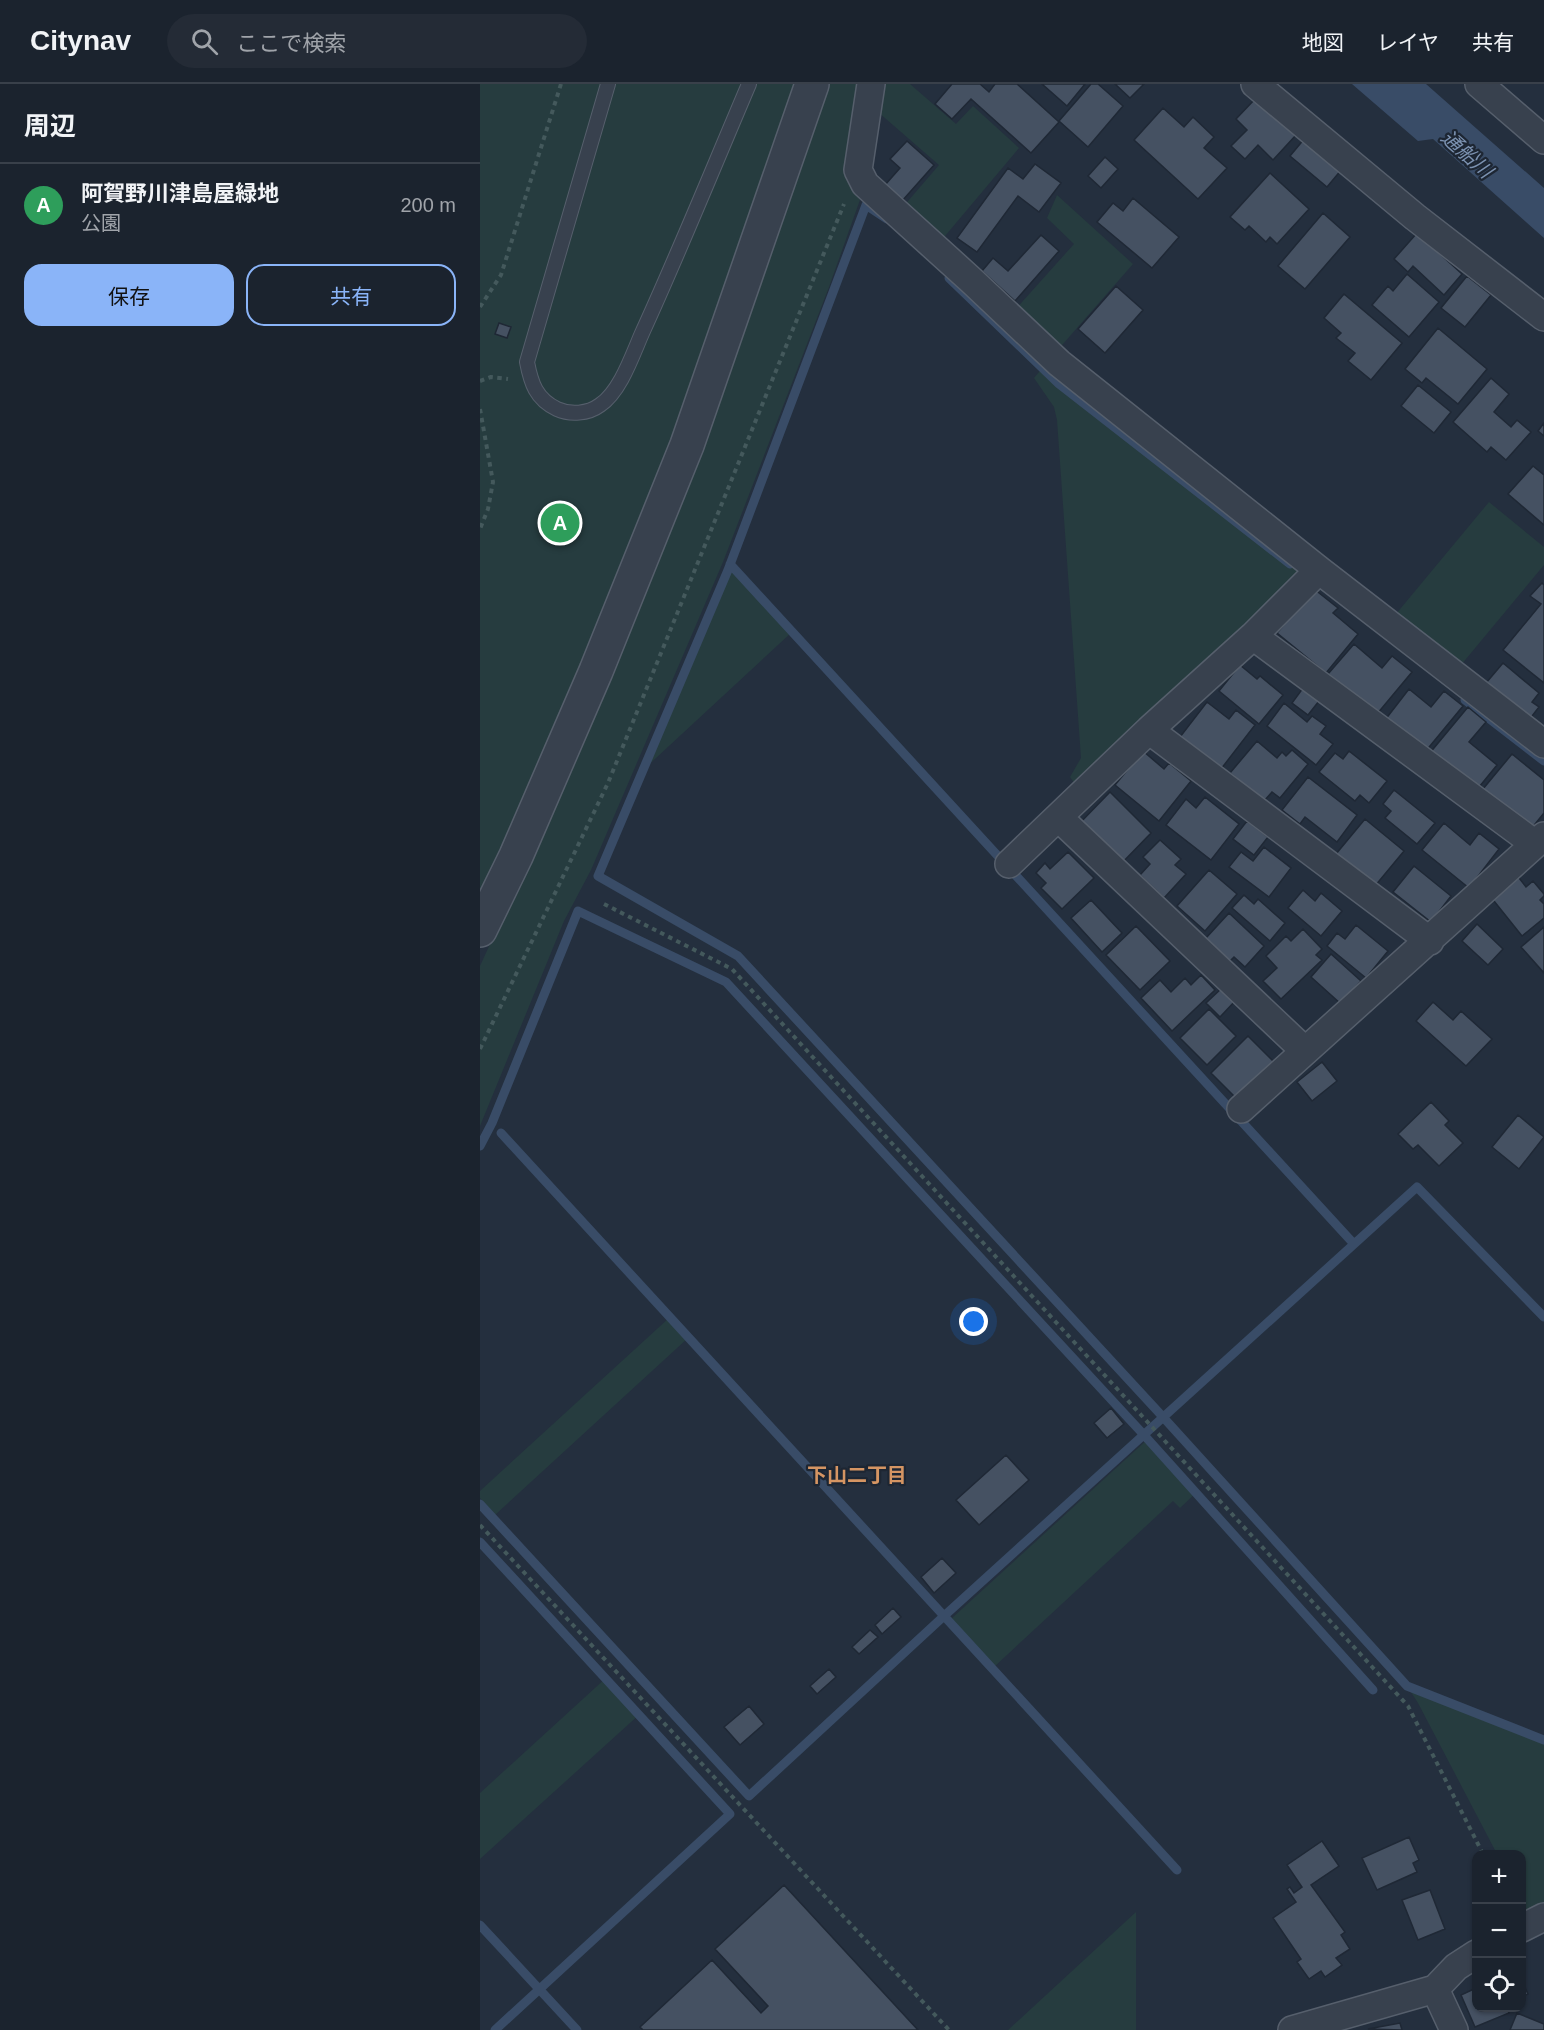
<!DOCTYPE html>
<html lang="ja">
<meta charset="utf-8">
<style>
body{margin:0;font-family:Arial,"Noto Sans JP",sans-serif;background:#242b36;color:#f1f3f6}
.controls{position:absolute;right:18px;bottom:18px;display:grid;overflow:hidden;border-radius:12px;box-shadow:0 2px 4px #0004}
.controls button{width:54px;height:54px;display:grid;place-items:center;padding:0;border:0;border-bottom:2px solid #39404a;background:#1b232e;color:#f1f3f6;font:30px sans-serif}
.you{position:absolute;left:494px;top:1238px;width:21px;height:21px;margin:-15px;border:4px solid #fff;border-radius:50%;background:#1a73e8;box-shadow:0 0 0 9px #1a73e833}
.badge{display:grid;place-items:center;width:39px;height:39px;border-radius:50%;background:#8ab4f8;color:#fff;font-size:20px;font-weight:700}
.pin{position:absolute;translate:-50% -50%;border:3px solid #fff;box-shadow:0 2px 6px #0006}
.list{margin:0;padding:0;list-style:none}
h2{display:flex;justify-content:space-between;align-items:center;height:78px;margin:0;padding:0 24px;font-size:26px}
h2 small{font-size:20px;font-weight:400;color:#a0a4aa}
.list li{display:grid;grid-template-columns:39px 1fr auto;gap:18px;align-items:center;box-sizing:border-box;height:84px;padding:0 24px;border-top:2px solid #39404a}
.list b{display:block;font-size:22px;white-space:nowrap}
.list p{margin:0;font-size:20px;white-space:nowrap;color:#a0a4aa}
.list em{font-size:20px;font-style:normal;color:#a0a4aa}
.actions{display:flex;gap:12px;padding:18px 24px}
.actions a{flex:1;padding:14px 0;border:2px solid #8ab4f8;border-radius:18px;text-align:center;font-size:21px;color:#8ab4f8}
.actions .main{background:#8ab4f8;color:#111}
.icon{flex:none;width:33px;height:33px;fill:none;stroke:currentColor;stroke-width:2;stroke-linecap:round;stroke-linejoin:round}
.map{position:relative;flex:none;width:1064px;height:1946px;overflow:hidden}
header{display:flex;align-items:center;gap:36px;box-sizing:border-box;height:84px;padding:0 30px;background:#1b232e;border-bottom:2px solid #39404a}
header strong{font-size:28px}
nav{display:flex;gap:33px;margin-inline-start:auto;font-size:21px}
.search{width:420px;height:54px;background:#242b36;display:flex;align-items:center;gap:15px;box-sizing:border-box;padding:0 21px;border-radius:33px;color:#a0a4aa;font-size:22px}
main{display:flex}
aside{flex:1;background:#1b232e}
.map>svg:first-child{display:block}
.green{fill:#263c3f}
.water{fill:#394c67}
.lines{fill:none;stroke-linecap:round;stroke-linejoin:round}
.stream{stroke:#394c67;stroke-width:9}
.building{fill:#455162;stroke:#1f2835;stroke-width:1.5}
.service-casing{stroke:#565f6c;stroke-width:16}
.minor-casing{stroke:#565f6c;stroke-width:30}
.tertiary-casing{stroke:#565f6c;stroke-width:36}
.path{stroke:#44595c;stroke-width:4;stroke-dasharray:4.5 4.5;stroke-linecap:butt}
.service{stroke:#38414e;stroke-width:14}
.minor{stroke:#38414e;stroke-width:27}
.tertiary{stroke:#38414e;stroke-width:33}
.labels{text-anchor:middle;stroke-width:4.5;stroke-linejoin:round;paint-order:stroke}
.water-label{font-size:20px;font-style:italic;fill:#7c92b1;stroke:#1d2633}
.neighbourhood-label{font-size:20px;font-weight:bold;fill:#d59563;stroke:#1d2633}
</style>
<header>
<strong>Citynav</strong>
<div class="search"><svg class="icon" aria-label="search" viewBox="0 0 24 24"><circle cx="10" cy="10" r="6"/><path d="M15 15l6 6"/></svg>ここで検索</div>
<nav><a>地図</a><a>レイヤ</a><a>共有</a></nav>
</header>
<main>
<aside>
<h2>周辺<small></small></h2>
<ul class="list">
<li><span class="badge" style="background:#2e9e5b">A</span><div><b>阿賀野川津島屋緑地</b><p>公園</p></div><em>200 m</em></li>
</ul>
<div class="actions"><a class="main">保存</a><a>共有</a></div>
</aside>
<div class="map">
<svg width="1064" height="1946" viewBox="0 0 1064 1946">
<rect width="100%" height="100%" fill="#242f3e"/>
<path class="green" d="M0,0H314L265,154L136,503L0,814Z
M344,0H382L381,113L349,203L243,478L111,786L84,837L0,1042V882L17,845Z
M403,0H430L476,40L493,22L539,64L460,158L422,124L459,81L398,28Z
M577,111L653,180L576,268L534,227L594,160L567,134Z
M564,282L825,485L595,700L590,693L601,674L577,336L574,323L554,294Z
M1009,418L1064,463V481L981,581L916,530Z
M248,486L261,491L312,548L162,687Z
M189,1234L208,1254L15,1431L0,1414V1407Z
M669,1354L718,1407L700,1424L693,1417L514,1583L471,1535Z
M127,1593L161,1629L0,1775V1709Z
M927,1602L1064,1656V1819L1047,1827L1042,1817V1770H1017L938,1619Z
M656,1828V1946H528Z"/>
<path class="water" d="M872,0H946L1064,104V154L953,55L938,57Z"/>
<g class="lines">
<path class="stream" d="M407,135L386,121L248,486L118,792L258,872L683,1333L927,1602L1064,1656
M469,194L579,300L810,480
M250,480L874,1160
M985,616L1064,677
M21,1049L697,1786
M0,1062L12,1039L98,827L246,898L664,1351L893,1606
M0,1420L269,1712L464,1532L937,1103L1064,1233
M0,1458L250,1730L15,1946
M0,1841L97,1946"/>
</g>
<path class="building" d="M472,0H500L509,8L515,0H537L579,38L551,69L491,15L472,35L455,20Z
M562,0H605L587,22Z
M611,0H618L643,22L608,63L579,37Z
M635,0H664L650,14Z
M776,14L816,51L793,76L778,61L765,75L751,62L767,46L756,35Z
M683,24L704,43L713,33L734,53L724,64L747,84L718,115L654,56Z
M825,54L862,85L847,103L810,72Z
M427,57L454,81L422,117L405,101L420,84L410,75Z
M625,73L638,85L621,104L608,92Z
M555,80L581,99L559,128L538,112L497,168L477,154L528,84L543,95Z
M790,89L829,125L797,160L790,153L786,158L769,142L765,146L750,133Z
M653,114L699,153L672,184L617,138L633,119L643,127Z
M843,129L870,153L825,205L798,182Z
M937,149L982,190L964,211L933,182L928,188L914,175Z
M561,151L579,167L535,217L502,187L513,174L528,187Z
M927,190L959,218L929,253L892,221L908,202L913,207Z
M987,192L1011,211L985,243L961,224Z
M636,202L663,226L625,269L598,245Z
M864,210L922,259L891,296L868,277L875,269L856,254L861,249L844,234Z
M19,239L31,243L27,254L15,250Z
M958,244L1007,285L978,320L946,294L942,299L925,285Z
M1011,294L1029,310L1014,328L1031,343L1037,336L1051,348L1026,376L1011,363L1007,368L973,338Z
M938,301L971,328L954,349L921,322Z
M1064,339V352L1058,347Z
M1053,382L1064,391V441L1028,410Z
M1062,499L1064,501V599L1023,566L1061,520L1050,512Z
M834,505L858,524L853,529L878,550L846,589L797,549Z
M874,560L902,584L912,572L932,588L897,630L848,590Z
M1023,579L1059,609L1052,618L1059,623L1049,636L1006,599Z
M760,581L777,595L780,592L803,611L779,640L739,607Z
M823,604L839,617L828,631L812,619Z
M929,605L951,623L964,607L983,622L945,668L905,636Z
M727,618L749,635L756,626L775,641L741,685L700,653Z
M804,619L827,638L832,632L846,642L840,650L853,660L836,681L787,642Z
M988,623L1006,638L989,658L1017,681L995,708L949,670Z
M777,657L797,674L802,668L806,672L812,666L828,680L800,714L792,708L784,717L750,689Z
M663,667L684,685L689,679L711,697L679,737L635,701Z
M869,667L907,697L889,719L880,711L875,717L839,688L855,669L863,675Z
M1032,670L1064,696V729L1051,745L1003,705Z
M828,693L877,731L857,758L825,733L820,740L802,726Z
M914,706L955,739L937,760L905,734L911,727L903,720Z
M630,708L671,749L638,783L597,742Z
M725,713L759,740L731,776L686,741L706,715L716,724Z
M885,735L924,767L895,802L856,770Z
M767,737L788,753L774,771L753,755Z
M964,739L990,761L999,749L1019,765L989,804L942,766Z
M680,756L701,775L695,781L706,790L684,814L660,791L670,780L663,773Z
M784,763L811,784L789,813L749,783L761,768L773,777Z
M588,768L614,794L582,825L561,804L566,799L556,789L565,779L570,785Z
M934,782L971,812L951,838L913,808Z
M729,786L757,810L725,847L697,822Z
M1036,790L1046,803L1053,797L1064,810V812L1060,816L1064,820V834L1042,852L1010,812Z
M823,806L835,817L841,809L862,827L841,852L808,824Z
M764,811L774,820L778,815L805,839L790,857L752,824Z
M611,816L642,849L622,868L591,834Z
M749,829L784,862L765,883L754,873L750,877L726,854Z
M997,840L1023,865L1008,881L982,857Z
M876,841L908,867L886,894L847,862L857,849L865,855Z
M656,842L690,877L660,906L626,871Z
M1064,843V889L1041,863Z
M823,845L842,865L836,871L842,876L801,915L783,897L797,884L786,872L806,852L811,857Z
M851,870L881,897L861,920L831,893Z
M721,891L735,906L692,947L661,914L680,896L691,908L705,894L711,901Z
M743,903L756,916L740,933L726,919Z
M953,918L973,936L981,927L1012,955L986,982L936,937Z
M729,925L756,952L727,981L700,954Z
M768,952L795,979L758,1016L731,989Z
M842,978L857,997L832,1017L817,998Z
M951,1018L969,1037L965,1041L983,1059L959,1082L938,1061L933,1065L918,1050Z
M1038,1031L1064,1053L1039,1085L1012,1063Z
M631,1324L644,1340L627,1354L614,1339Z
M526,1371L549,1396L499,1441L476,1416Z
M462,1474L476,1489L454,1509L441,1493Z
M413,1524L421,1533L402,1550L395,1541Z
M390,1546L398,1553L379,1570L372,1563Z
M349,1585L356,1593L337,1610L330,1602Z
M269,1622L284,1640L260,1661L244,1643Z
M929,1753L939,1776L933,1779L937,1788L897,1806L882,1774Z
M842,1757L859,1782L831,1801L865,1848L861,1851L870,1865L856,1874L862,1881L845,1893L841,1887L829,1895L817,1878L821,1875L793,1834L816,1818L807,1805L810,1803L814,1809L822,1803L807,1781Z
M304,1801L438,1946H163L160,1943L232,1876L281,1929L288,1922L235,1865Z
M950,1806L965,1845L938,1856L922,1816Z
M1042,1897L1048,1910L1042,1913Z
M996,1904V1924H1026L1029,1929L995,1943L981,1911Z
M1037,1929L1064,1940V1946H1030Z
M920,1939L922,1946L888,1945Z"/>
<g class="lines">
<defs>
<path id="service" d="M128,0L47,278C51,299 56,315 77,325C90,331 108,330 120,321C141,307 153,269 163,247C200,166 234,82 269,0"/>
<path id="minor" d="M391,0L378,86L385,100L492,197L579,279L839,486L1064,660
M775,0L935,133L1064,233
M999,0L1064,56
M773,552L1055,760
M669,646L950,857
M578,733L825,967
M529,780L669,646L773,552L839,486
M761,1025L1064,752
M1042,1844L1064,1833
M955,1905L974,1946
M812,1946L955,1905L976,1883L996,1870"/>
<path id="tertiary" d="M0,846L36,772L116,587L207,361L332,0"/>
</defs>
<use href="#service" class="service-casing"/>
<use href="#minor" class="minor-casing"/>
<use href="#tertiary" class="tertiary-casing"/>
<path class="path" d="M0,223L21,191L81,0
M0,297L11,293L28,295
M0,325L13,398L8,425L0,445
M124,820L252,885L928,1622L1003,1770
M0,965L128,699L364,120
M0,1441L469,1946"/>
<use href="#service" class="service"/>
<use href="#minor" class="minor"/>
<use href="#tertiary" class="tertiary"/>
</g>
<g class="labels">
<g class="water-label">
<text transform="translate(987 70) rotate(42)" y="7">通船川</text>
</g>
<g class="neighbourhood-label">
<text x="377" y="1398">下山二丁目</text>
</g>
</g>
</svg>
<div class="controls">
<button>+</button>
<button>−</button>
<button><svg class="icon" aria-label="locate" viewBox="0 0 24 24"><circle cx="12" cy="12" r="6"/><path d="M12 2v4M12 18v4M2 12h4M18 12h4"/></svg></button>
</div>
<div class="you"></div>
<div class="pin badge" style="left:80px;top:439px;background:#2e9e5b">A</div>
</div>
</main>
